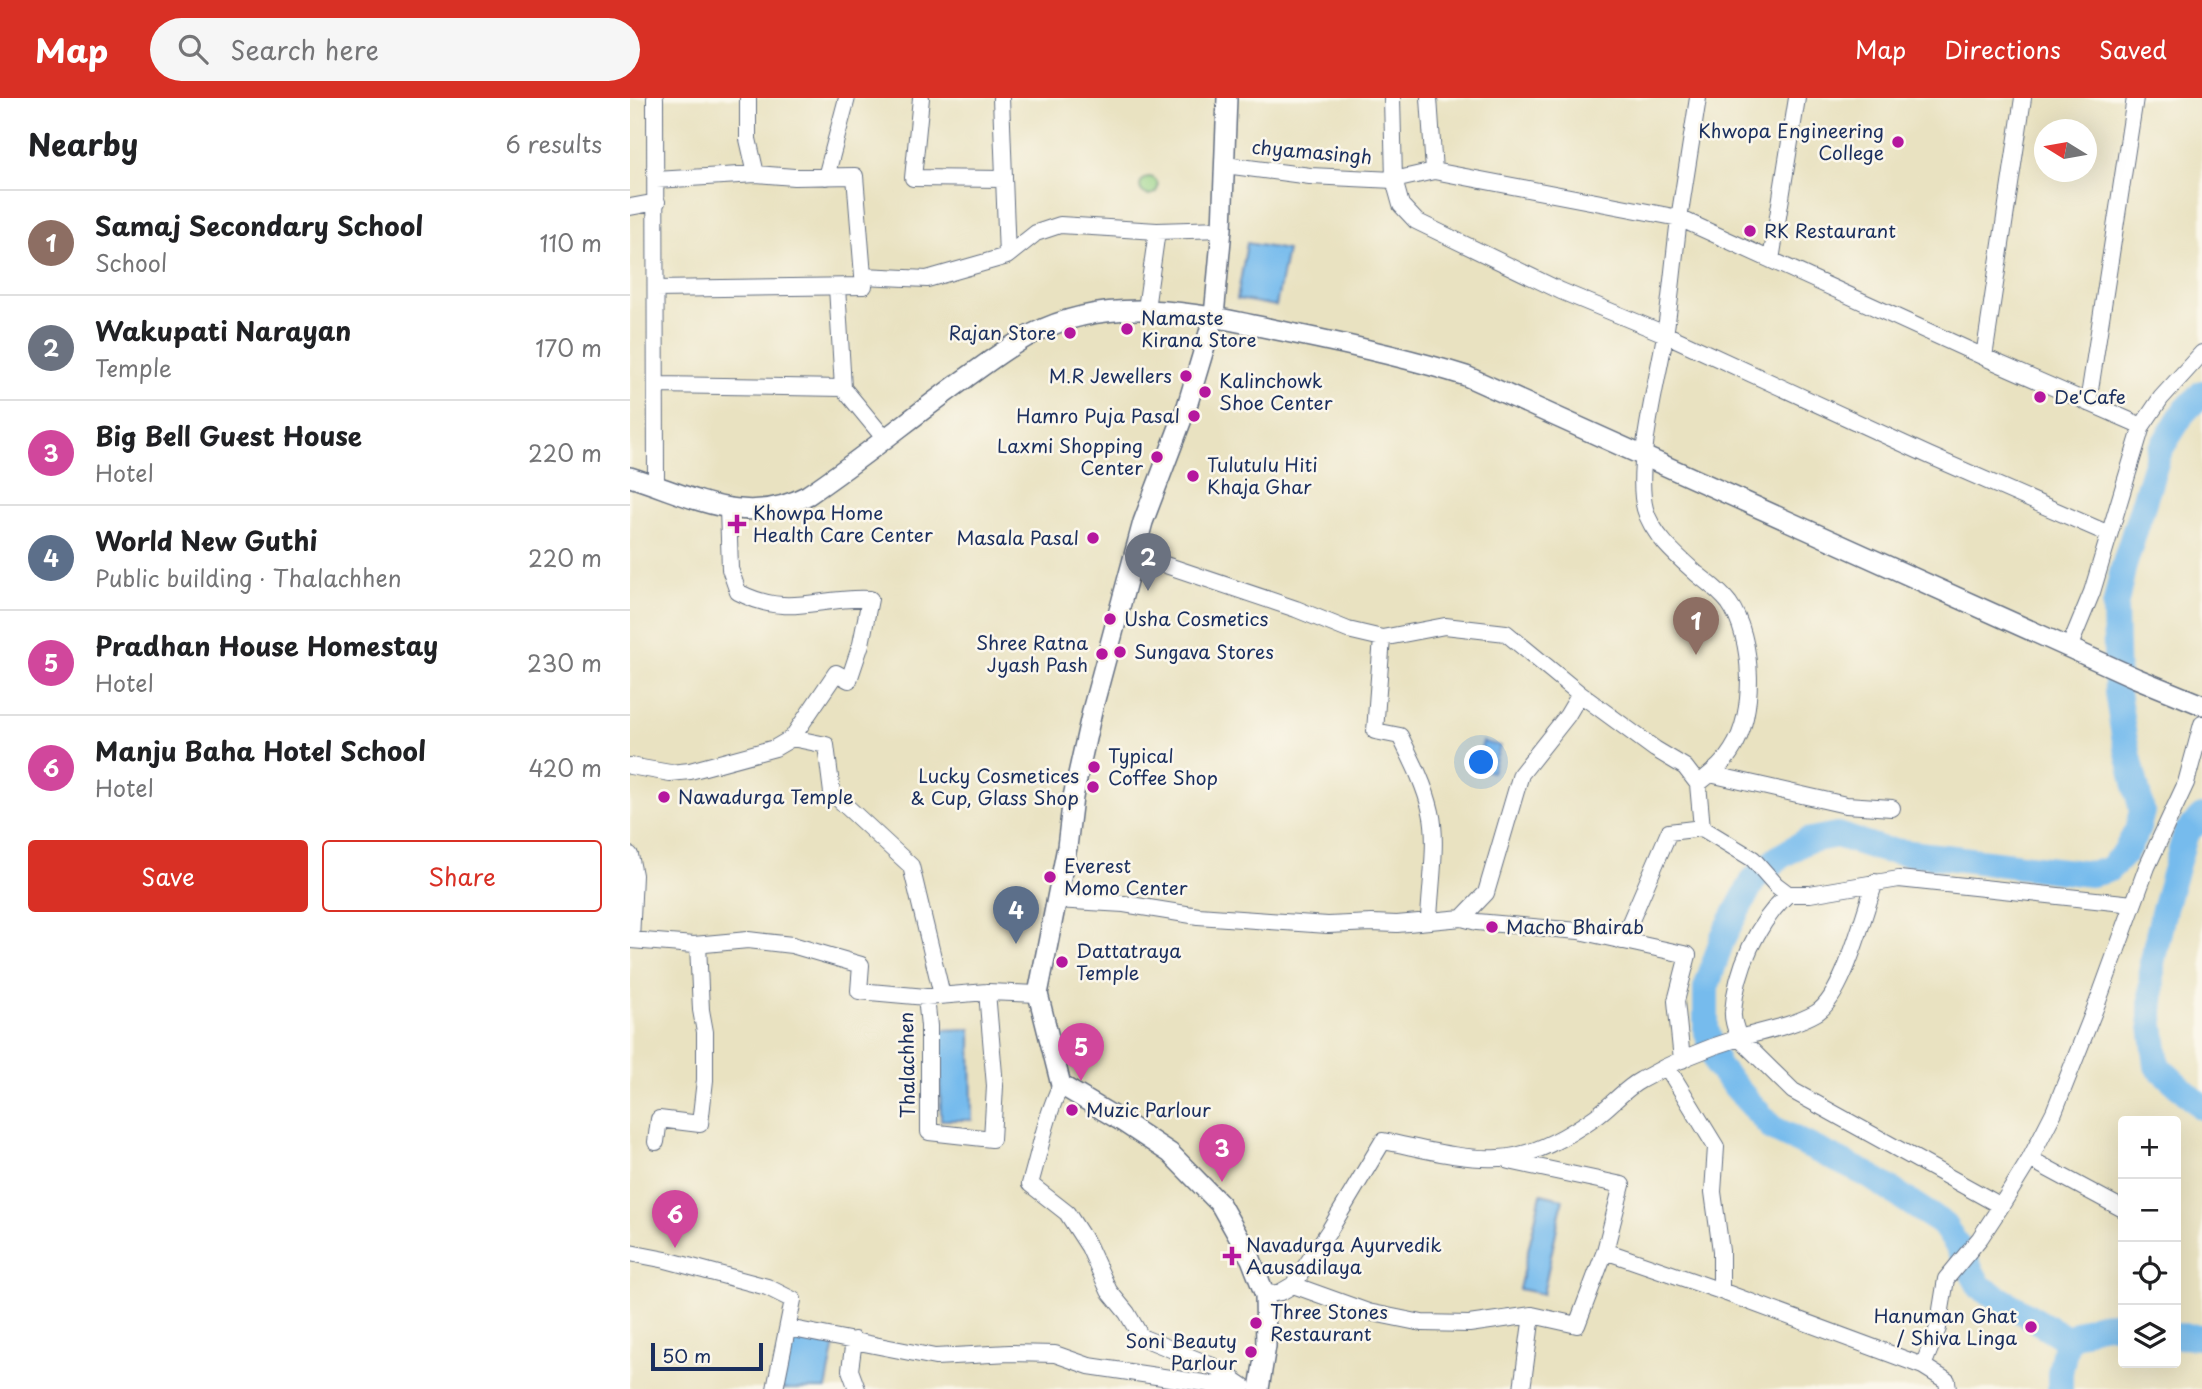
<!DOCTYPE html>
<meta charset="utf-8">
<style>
body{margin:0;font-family:"Playpen Sans",sans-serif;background:#f6f6f6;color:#202124}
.controls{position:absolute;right:21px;bottom:21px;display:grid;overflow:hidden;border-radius:7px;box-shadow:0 7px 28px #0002}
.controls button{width:63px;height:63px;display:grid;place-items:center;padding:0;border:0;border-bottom:2px solid #e0e0e0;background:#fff;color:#202124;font:35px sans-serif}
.compass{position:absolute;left:1404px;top:21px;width:63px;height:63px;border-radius:50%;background:#fff;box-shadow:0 7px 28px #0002;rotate:281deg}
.scale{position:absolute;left:21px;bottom:18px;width:112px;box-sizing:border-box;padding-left:7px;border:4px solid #1b2f5e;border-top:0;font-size:19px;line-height:24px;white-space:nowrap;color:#1b2f5e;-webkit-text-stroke:5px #fbf7ec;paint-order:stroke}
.you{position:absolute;left:852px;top:665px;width:24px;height:24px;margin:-18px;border:5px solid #fff;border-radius:50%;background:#1a73e8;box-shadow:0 0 0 10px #1a73e833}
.badge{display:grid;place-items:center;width:46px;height:46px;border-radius:50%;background:#d93025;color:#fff;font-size:23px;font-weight:700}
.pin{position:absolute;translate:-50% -58px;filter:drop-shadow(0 2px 4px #0008)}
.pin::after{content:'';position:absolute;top:37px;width:24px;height:21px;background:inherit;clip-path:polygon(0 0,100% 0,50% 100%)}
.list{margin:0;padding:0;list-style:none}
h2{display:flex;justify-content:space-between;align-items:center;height:91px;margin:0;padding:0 28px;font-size:30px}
h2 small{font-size:23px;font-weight:400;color:#757577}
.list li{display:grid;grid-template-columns:46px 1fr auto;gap:21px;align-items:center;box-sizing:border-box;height:105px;padding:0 28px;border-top:2px solid #e0e0e0}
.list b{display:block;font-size:26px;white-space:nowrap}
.list p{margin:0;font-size:23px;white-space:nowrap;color:#757577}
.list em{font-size:23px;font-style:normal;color:#757577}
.actions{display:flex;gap:14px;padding:21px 28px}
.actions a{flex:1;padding:16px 0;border:2px solid #d93025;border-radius:7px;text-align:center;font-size:24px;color:#d93025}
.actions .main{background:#d93025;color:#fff}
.icon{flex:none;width:38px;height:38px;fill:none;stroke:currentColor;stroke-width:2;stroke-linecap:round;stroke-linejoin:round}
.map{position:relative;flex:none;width:1572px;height:1291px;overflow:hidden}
header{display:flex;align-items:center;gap:42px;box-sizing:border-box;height:98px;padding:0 35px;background:#d93025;color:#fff}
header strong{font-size:33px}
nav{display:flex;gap:38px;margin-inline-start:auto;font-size:24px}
.search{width:490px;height:63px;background:#f6f6f6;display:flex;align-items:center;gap:18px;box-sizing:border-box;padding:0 24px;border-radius:38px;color:#757577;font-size:26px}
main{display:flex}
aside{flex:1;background:#fff}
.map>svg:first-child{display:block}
.green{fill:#99d387;stroke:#5a8172;stroke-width:2}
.water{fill:#76bbed;stroke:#4875a6;stroke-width:2}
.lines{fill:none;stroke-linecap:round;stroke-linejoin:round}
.river{stroke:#76bbed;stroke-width:26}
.minor-casing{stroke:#636e81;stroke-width:18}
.major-casing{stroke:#636e81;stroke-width:22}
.minor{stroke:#fff;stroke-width:16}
.major{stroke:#fff;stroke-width:19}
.poi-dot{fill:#b5179e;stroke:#fbf7ec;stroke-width:2.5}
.labels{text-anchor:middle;stroke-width:5;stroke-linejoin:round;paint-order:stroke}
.poi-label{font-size:19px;fill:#1b2f5e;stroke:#fbf7ec;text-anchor:start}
.street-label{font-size:19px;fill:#1b2f5e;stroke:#fbf7ec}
</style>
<header>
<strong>Map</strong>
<div class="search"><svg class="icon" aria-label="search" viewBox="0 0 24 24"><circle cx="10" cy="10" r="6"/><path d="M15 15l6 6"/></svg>Search here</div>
<nav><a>Map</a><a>Directions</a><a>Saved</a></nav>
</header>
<main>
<aside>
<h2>Nearby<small>6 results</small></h2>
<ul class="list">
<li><span class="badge" style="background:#8d6e63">1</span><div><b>Samaj Secondary School</b><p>School</p></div><em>110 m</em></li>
<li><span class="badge" style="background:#6b7280">2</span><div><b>Wakupati Narayan</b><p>Temple</p></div><em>170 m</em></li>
<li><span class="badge" style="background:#d1479c">3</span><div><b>Big Bell Guest House</b><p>Hotel</p></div><em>220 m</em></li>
<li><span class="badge" style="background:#5c6f8a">4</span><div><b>World New Guthi</b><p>Public building · Thalachhen</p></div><em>220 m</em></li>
<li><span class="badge" style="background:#d1479c">5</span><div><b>Pradhan House Homestay</b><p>Hotel</p></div><em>230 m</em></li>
<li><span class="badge" style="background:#d1479c">6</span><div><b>Manju Baha Hotel School</b><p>Hotel</p></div><em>420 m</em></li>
</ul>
<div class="actions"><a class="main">Save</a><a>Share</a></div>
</aside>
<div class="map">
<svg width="1572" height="1291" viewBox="0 0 1572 1291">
<rect width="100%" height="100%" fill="#fbf7ec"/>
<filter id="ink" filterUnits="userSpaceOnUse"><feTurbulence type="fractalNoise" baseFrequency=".0143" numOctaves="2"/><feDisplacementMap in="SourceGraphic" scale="14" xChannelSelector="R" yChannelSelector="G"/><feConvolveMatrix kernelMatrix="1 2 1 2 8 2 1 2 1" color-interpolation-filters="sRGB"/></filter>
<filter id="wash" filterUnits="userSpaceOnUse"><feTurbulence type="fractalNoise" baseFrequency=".00686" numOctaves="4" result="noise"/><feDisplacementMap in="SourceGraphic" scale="28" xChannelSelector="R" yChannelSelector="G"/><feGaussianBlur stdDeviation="1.57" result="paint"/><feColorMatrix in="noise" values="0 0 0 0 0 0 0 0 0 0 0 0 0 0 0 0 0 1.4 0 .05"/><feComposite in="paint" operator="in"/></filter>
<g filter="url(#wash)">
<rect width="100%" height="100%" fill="#e9e2c1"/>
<path class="green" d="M510 88a9 9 0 1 1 18 0a9 9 0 1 1-18 0Z"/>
<path class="water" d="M617,145L657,152L646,208L607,201Z
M853,644L870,648L862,674L845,670Z
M341,931L342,1022H311L309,932Z
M911,1096L933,1101L913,1196L889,1191Z
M160,1241L205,1246L196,1291H150Z"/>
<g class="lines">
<path class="river" d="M1572,719L1556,735L1534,811L1522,865L1521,919L1527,968L1572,1009
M1546,1238L1572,1239
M1437,1241L1350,1189L1327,1147L1313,1126L1238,1077L1142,1030L1088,969L1076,931V890L1093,839L1124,781L1148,760L1176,743L1207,737L1254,752L1460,776L1478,772L1494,756L1507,733L1512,713L1494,638L1487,594L1485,509L1493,471L1530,352L1553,315L1572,295
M1430,1291V1275L1437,1241C1459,1230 1469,1224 1493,1226"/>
</g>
</g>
<g filter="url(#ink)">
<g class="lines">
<defs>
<path id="minor" d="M25,0L26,387
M118,0V41L126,76
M291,0L283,80L374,81
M371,0L377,158
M762,0L764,82L771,107L786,123L931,193L1035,236L1298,357L1479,436
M799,0L804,73L1049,120L1354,259L1512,328
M1068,0C1062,40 1055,81 1049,121C1044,160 1041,199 1035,237C1028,282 1004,369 1015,411C1022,437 1048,459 1067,476C1078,485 1090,493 1099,505C1124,540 1126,616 1102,652C1094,666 1080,676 1068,686
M595,67L680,78L764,82L804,73
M196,79L217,0
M26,82L126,76L164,79L225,78L233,178
M0,109L27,104
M1141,162L1167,0
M207,189L213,290L255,341
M26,191L234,188L233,178L297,181L377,158L406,135L430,127L527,133
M516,211L527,133L592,131
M1354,259L1393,0
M27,287L213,290
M1458,305L1505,0
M503,456L666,511L718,532L752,540L815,528L876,535L950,596L1025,651L1055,669L1068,686L1072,730L1123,761L1146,787L1158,796H1180L1269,781L1503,806
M752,540L745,633L770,638C782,662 795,687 801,714C808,743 800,790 799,822
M1439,550L1462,494L1512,328L1531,300L1572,255
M162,640L196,647L202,695L281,768L312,897
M0,668L40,675L60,673L145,650L162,640L206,575L219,582L231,546L240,501C188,498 160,521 108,494L100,471L98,411
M1080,676L1216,707L1262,710
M0,757L4,777L1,842L64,847L118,842L162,847L231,867L229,893L296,899L357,894L408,896
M1158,796C1127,825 1106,871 1103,914C1102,922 1106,932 1109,940C1133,933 1163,928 1186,915C1213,900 1234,815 1245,784
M426,802L494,806L568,818L698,827L742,825L767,826L832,820L847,824L949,833L1058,857L1046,903L1052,962
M832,820L856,795L891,676L937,618L950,596
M992,843L1039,734L1072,730
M296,899L299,928V1034L362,1041L365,988L357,894
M1037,969L1086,1049L1083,1094L1091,1153V1193
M431,987C416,1017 410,1053 400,1086L437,1115L459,1149L479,1193L497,1215L511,1239L585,1269L613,1288
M26,1044L29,1021L70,1026L75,982V934L71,912L68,847
M1400,1061L1493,1111
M975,1153L1091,1193L1293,1268L1317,1283L1318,1291
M0,1155L36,1162L137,1189L163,1202L145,1291
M663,1187L738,1214L792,1225L839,1226L902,1217L947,1227L975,1153L992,1087L879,1063
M635,1197L651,1194L663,1187L699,1133L753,1043C790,1050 830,1062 868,1060C903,1059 938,1038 965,1019C981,1008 994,991 1011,982C1041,965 1076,950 1109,940L1163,993L1371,1108
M158,1230L305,1259L380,1255L425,1256L459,1268L580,1286L611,1287
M224,1242L220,1272L227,1291
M1293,1268L1308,1230L1316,1181L1350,1140L1371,1108L1400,1061L1424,1014L1468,903L1517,769L1556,685L1572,626
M892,1291L902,1217"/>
<path id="major" d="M597,0L592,131L584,218L557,308L513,424L463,609L443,699L437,749L408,896L431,987L493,1024L540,1055L590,1106L621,1161L635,1197L636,1248L629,1291
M0,379C62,398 115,431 178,397C233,360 283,318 336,280C357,265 379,248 402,236C485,193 575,217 661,235C720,247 779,260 836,278L1506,580L1572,607"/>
</defs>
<use href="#minor" class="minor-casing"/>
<use href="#major" class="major-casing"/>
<use href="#minor" class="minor"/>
<use href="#major" class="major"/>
</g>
</g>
<g class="poi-dot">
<circle cx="1268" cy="44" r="7"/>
<circle cx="1120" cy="133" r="7"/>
<circle cx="497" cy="231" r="7"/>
<circle cx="440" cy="235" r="7"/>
<circle cx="556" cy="278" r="7"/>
<circle cx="575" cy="294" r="7"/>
<circle cx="1410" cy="299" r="7"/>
<circle cx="564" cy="318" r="7"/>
<circle cx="527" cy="359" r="7"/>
<circle cx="563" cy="378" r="7"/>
<path d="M103.5 415.5h7v7h7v7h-7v7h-7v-7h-7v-7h7z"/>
<circle cx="463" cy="440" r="7"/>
<circle cx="480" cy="521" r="7"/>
<circle cx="490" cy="554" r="7"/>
<circle cx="472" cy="556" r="7"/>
<circle cx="464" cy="669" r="7"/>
<circle cx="463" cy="689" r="7"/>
<circle cx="34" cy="699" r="7"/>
<circle cx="420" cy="779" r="7"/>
<circle cx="862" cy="829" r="7"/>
<circle cx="432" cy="864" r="7"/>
<circle cx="442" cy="1012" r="7"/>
<path d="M598.5 1147.5h7v7h7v7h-7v7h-7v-7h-7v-7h7z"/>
<circle cx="626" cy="1225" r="7"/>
<circle cx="1401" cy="1229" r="7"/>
<circle cx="621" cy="1254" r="7"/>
</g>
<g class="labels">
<g class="poi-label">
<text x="1254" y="40" text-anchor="end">Khwopa Engineering<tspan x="1254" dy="22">College</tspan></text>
<text x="1134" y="140">RK Restaurant</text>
<text x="511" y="227">Namaste<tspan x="511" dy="22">Kirana Store</tspan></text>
<text x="426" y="242" text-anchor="end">Rajan Store</text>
<text x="542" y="285" text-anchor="end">M.R Jewellers</text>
<text x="589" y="290">Kalinchowk<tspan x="589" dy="22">Shoe Center</tspan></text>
<text x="1424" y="306">De'Cafe</text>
<text x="550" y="325" text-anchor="end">Hamro Puja Pasal</text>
<text x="513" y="355" text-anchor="end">Laxmi Shopping<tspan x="513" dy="22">Center</tspan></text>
<text x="577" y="374">Tulutulu Hiti<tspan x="577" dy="22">Khaja Ghar</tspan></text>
<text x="123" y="422">Khowpa Home<tspan x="123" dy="22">Health Care Center</tspan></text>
<text x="449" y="447" text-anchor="end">Masala Pasal</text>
<text x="494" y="528">Usha Cosmetics</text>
<text x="458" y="552" text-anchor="end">Shree Ratna<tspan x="458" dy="22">Jyash Pash</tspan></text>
<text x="504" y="561">Sungava Stores</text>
<text x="478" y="665">Typical<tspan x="478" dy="22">Coffee Shop</tspan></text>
<text x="449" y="685" text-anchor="end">Lucky Cosmetices<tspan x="449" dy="22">&amp; Cup, Glass Shop</tspan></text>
<text x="48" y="706">Nawadurga Temple</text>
<text x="434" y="775">Everest<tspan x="434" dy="22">Momo Center</tspan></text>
<text x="876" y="836">Macho Bhairab</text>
<text x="446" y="860">Dattatraya<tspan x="446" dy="22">Temple</tspan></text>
<text x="456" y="1019">Muzic Parlour</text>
<text x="616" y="1154">Navadurga Ayurvedik<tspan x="616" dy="22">Aausadilaya</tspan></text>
<text x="640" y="1221">Three Stones<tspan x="640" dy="22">Restaurant</tspan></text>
<text x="1387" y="1225" text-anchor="end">Hanuman Ghat<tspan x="1387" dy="22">/ Shiva Linga</tspan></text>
<text x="607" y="1250" text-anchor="end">Soni Beauty<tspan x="607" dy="22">Parlour</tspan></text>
</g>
<g class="street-label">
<text transform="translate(682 54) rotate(5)" y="7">chyamasingh</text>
<text transform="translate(277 967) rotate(-91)" y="7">Thalachhen</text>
</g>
</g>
</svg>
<div class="controls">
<button>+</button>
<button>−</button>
<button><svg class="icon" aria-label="locate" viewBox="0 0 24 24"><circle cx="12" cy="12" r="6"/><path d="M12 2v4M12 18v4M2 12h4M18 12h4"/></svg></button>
<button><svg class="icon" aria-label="layers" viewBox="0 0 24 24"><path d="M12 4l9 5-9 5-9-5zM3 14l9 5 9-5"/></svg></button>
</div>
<svg class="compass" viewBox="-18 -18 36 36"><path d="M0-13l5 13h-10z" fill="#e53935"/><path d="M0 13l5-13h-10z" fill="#757577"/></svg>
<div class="scale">50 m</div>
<div class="you"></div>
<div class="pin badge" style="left:1066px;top:557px;background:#8d6e63">1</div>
<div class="pin badge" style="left:518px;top:493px;background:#6b7280">2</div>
<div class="pin badge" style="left:592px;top:1084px;background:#d1479c">3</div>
<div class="pin badge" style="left:386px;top:846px;background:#5c6f8a">4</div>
<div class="pin badge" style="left:451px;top:983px;background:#d1479c">5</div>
<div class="pin badge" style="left:45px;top:1150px;background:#d1479c">6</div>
</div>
</main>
